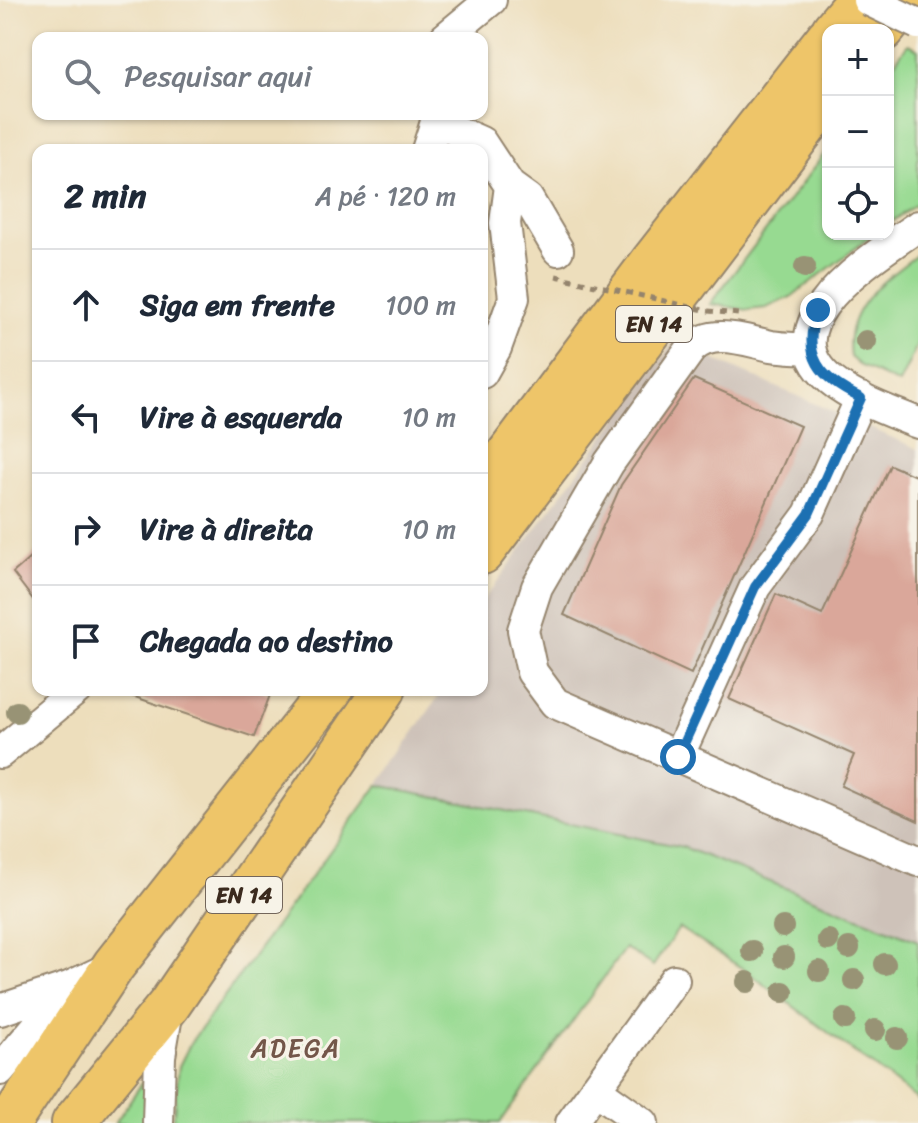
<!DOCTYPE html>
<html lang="pt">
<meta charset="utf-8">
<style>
body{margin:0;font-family:Sriracha,sans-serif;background:#f6f6f7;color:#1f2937}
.controls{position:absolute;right:24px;top:24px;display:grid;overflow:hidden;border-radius:16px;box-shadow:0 2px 6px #0004}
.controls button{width:72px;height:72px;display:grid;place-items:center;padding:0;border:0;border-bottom:2px solid #e0e1e3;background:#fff;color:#1f2937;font:40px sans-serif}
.stop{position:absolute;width:24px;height:24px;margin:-18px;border:6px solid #1f6fb2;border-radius:50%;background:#fff}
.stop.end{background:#1f6fb2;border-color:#fff;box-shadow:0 2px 8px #0008}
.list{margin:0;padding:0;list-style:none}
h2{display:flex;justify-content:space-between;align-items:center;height:104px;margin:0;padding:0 32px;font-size:34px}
h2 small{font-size:26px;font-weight:400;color:#747a83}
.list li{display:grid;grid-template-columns:52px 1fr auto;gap:24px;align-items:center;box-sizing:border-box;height:112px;padding:0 32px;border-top:2px solid #e0e1e3}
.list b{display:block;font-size:30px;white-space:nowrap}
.list em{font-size:26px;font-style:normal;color:#747a83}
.icon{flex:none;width:44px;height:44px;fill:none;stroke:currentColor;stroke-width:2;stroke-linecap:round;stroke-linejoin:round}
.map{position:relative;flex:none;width:918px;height:1123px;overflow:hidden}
.search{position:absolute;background:#fff;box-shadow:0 2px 6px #0004;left:32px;top:32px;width:456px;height:88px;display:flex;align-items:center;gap:20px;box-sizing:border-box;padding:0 28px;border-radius:16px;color:#747a83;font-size:30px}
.panel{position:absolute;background:#fff;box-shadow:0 2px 6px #0004;left:32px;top:144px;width:456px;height:552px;border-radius:16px}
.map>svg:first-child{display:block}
.industrial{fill:#cec2b9}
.green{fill:#97da91;stroke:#698258;stroke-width:2}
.building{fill:#daa79a}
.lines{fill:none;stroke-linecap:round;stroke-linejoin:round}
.minor-casing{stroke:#94846d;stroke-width:34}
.highway-casing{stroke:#94846d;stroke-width:46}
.minor{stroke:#fff;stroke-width:30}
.highway{stroke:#eec569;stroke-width:42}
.minor-bridge-casing{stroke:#94846d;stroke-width:34;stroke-linecap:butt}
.path-bridge{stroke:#94846d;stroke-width:5;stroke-dasharray:6 6;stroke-linecap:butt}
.minor-bridge{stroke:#fff;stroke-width:30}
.tree{fill:#989375}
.route{stroke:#1f6fb2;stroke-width:10}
.labels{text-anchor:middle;stroke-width:6;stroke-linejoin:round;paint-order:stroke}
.shield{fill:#f7f3e8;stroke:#73665b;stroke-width:2}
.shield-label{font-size:22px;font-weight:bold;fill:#3b2a1e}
.neighbourhood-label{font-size:26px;letter-spacing:2px;fill:#735649;stroke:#f7f3e8}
</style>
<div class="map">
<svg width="918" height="1123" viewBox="0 0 918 1123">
<rect width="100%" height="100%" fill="#f7f3e8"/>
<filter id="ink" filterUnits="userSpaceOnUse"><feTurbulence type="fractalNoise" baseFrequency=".0125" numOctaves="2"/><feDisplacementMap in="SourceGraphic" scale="16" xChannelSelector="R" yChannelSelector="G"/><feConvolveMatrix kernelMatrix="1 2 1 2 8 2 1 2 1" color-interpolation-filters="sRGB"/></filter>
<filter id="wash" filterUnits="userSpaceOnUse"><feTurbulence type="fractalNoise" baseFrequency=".006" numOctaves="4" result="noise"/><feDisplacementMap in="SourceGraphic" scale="32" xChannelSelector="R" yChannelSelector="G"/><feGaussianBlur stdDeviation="1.8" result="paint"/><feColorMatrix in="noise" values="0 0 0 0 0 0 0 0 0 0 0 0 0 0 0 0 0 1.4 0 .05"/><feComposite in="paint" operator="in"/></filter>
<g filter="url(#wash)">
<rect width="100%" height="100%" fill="#eddebc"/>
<path class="industrial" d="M674,342L918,449V941L683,847L378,785L443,690H482V602Z"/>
<path class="green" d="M908,44L918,49V203L888,224V71Z
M828,149V234H874L791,297L766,308L748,310L710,304Z
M918,254V343L899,384L859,365L850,357C843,307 883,281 918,254Z
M378,785L683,847L918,941V1100L745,970L679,928L653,966L625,948L500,1123H173L179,1066L191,1042Z
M142,1083L146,1084L145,1123H115Z"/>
<g id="blocks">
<path class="building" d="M694,379L800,426L691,674L564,615L621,485Z
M890,465L918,477V821L841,786L854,755L729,699L776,594L822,615Z
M38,551V606L13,573Z
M127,690H258L270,695L254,737L126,694Z"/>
</g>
</g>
<g filter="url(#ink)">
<use href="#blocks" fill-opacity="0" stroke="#94846d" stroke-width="2"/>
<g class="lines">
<defs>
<path id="minor" d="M445,38L491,0
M436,122L481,142L510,186L528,199L558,250
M427,150L436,122L435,114
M918,226C869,260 751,333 845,390C867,404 894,413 918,423
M810,349C797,348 784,348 771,346C746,341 712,327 691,349L609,463L537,587L523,630L532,672L555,703L918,861
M482,373L496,348L514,298L505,223L510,186
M0,753L76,690
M678,757L755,587L809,514L861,398
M0,1010L69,987
M0,1070L71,986L113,966
M595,1089L643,1123
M158,1123L160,1056L168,1010
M571,1123L674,980"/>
<path id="highway" d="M833,30L858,0
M883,30L907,0
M482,489L651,263L828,37
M482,553L828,97
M9,1123L114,965L331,690
M73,1123L169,1005L384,690"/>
</defs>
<use href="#minor" class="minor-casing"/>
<use href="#highway" class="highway-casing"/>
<use href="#minor" class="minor"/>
<use href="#highway" class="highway"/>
<defs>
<path id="minor-bridge" d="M868,0L918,24"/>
</defs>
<use href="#minor-bridge" class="minor-bridge-casing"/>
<path class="path-bridge" d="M556,276L708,311L739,314"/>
<use href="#minor-bridge" class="minor-bridge"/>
</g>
<g class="tree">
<circle cx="805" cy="267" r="11"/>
<circle cx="866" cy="341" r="11"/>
<circle cx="17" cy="712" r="11"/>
<circle cx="783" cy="927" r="11"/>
<circle cx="828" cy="940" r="11"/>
<circle cx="849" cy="948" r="11"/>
<circle cx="752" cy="951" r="11"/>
<circle cx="784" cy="957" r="11"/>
<circle cx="885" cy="964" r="11"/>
<circle cx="819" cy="971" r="11"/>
<circle cx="854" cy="980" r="11"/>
<circle cx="747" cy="982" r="11"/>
<circle cx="783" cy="992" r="11"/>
<circle cx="845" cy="1019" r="11"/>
<circle cx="875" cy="1030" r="11"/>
<circle cx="897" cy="1038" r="11"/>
</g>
</g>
<g class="lines" filter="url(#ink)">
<path class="route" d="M678,757L755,587L809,514L861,398C820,379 800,355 818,310"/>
</g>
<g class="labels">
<g class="shield">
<rect x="616" y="306" width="76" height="36" rx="6"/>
<rect x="206" y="877" width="76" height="36" rx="6"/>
</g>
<g class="shield-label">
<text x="654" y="332">EN 14</text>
<text x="244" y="903">EN 14</text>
</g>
<g class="neighbourhood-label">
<text x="296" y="1057">ADEGA</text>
</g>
</g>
</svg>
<div class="controls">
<button>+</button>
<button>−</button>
<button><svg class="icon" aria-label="locate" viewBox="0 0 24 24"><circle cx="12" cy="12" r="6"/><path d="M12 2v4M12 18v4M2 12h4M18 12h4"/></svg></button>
</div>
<div class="stop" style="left:678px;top:757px"></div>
<div class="stop end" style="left:818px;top:310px"></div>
<div class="search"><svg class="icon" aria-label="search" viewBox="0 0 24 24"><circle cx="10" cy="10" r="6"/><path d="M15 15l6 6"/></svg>Pesquisar aqui</div>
<section class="panel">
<h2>2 min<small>A pé · 120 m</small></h2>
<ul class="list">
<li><svg class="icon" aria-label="ahead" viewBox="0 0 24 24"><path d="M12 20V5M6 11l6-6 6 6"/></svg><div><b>Siga em frente</b></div><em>100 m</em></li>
<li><svg class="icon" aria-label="left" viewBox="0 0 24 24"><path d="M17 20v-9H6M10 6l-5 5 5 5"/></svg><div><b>Vire à esquerda</b></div><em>10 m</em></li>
<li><svg class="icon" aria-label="right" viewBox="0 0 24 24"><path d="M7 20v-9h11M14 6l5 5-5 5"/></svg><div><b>Vire à direita</b></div><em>10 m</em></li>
<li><svg class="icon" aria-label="arrive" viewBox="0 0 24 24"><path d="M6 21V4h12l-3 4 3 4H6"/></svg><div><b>Chegada ao destino</b></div></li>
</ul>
</section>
</div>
